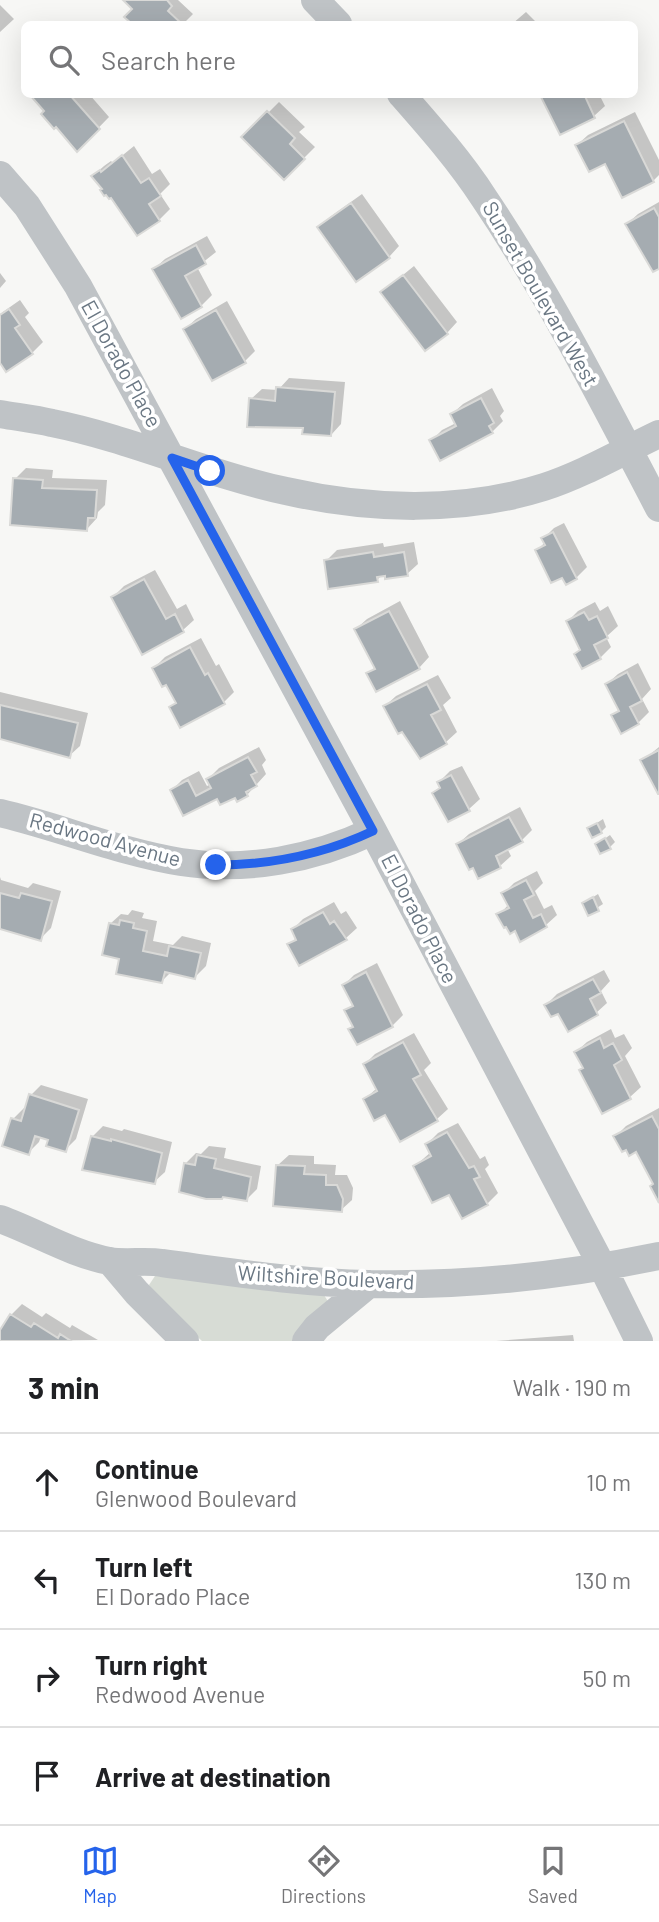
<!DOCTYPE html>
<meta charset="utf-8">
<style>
body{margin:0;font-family:Barlow,sans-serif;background:#f2f2f2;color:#202124}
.stop{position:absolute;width:21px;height:21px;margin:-16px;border:5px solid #2563eb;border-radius:50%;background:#fff}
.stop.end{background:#2563eb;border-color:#fff;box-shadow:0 2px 7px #0008}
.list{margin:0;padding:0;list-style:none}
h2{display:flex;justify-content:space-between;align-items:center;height:91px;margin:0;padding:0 28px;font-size:30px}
h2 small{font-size:23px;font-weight:400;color:#757577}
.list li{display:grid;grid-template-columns:46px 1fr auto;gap:21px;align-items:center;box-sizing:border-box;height:98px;padding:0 28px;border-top:2px solid #e0e0e0}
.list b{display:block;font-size:26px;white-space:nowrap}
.list p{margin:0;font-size:23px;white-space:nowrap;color:#757577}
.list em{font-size:23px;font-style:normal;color:#757577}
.icon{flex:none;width:38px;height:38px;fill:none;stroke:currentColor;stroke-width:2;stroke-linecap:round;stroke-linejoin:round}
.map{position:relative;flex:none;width:659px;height:1341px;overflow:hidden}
.search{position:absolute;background:#fff;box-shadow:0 7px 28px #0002;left:21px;right:21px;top:21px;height:77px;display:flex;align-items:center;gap:18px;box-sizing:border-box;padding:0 24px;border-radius:10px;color:#757577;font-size:26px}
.sheet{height:483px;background:#fff}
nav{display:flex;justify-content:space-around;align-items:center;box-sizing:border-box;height:98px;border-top:2px solid #e0e0e0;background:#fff;font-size:19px;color:#757577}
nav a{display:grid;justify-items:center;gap:4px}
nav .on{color:#2563eb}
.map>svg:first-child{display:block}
.grass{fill:#d7dcd5}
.shadow{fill:#0003}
.building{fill:#a5acb1;stroke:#d9d9d7;stroke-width:2}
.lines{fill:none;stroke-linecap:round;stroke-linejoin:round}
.minor{stroke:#bfc3c6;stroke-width:28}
.route{stroke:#2563eb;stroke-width:9}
.labels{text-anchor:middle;stroke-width:7;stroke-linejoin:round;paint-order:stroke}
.street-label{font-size:21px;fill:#6a7783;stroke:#fff}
</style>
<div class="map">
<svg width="659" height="1341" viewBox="0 0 659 1341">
<rect width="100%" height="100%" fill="#f7f7f5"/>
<path class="grass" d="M157,1273L324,1295L329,1303L296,1341H202L155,1298L149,1285Z"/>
<path class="shadow" d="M126,0H178L193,14L183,24H134L127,17L134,9Z
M0,5L14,19L0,32Z
M526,12L538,24H512Z
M31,94H89L109,117L77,150L43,114L46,111Z
M546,94H599L605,106L594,116L561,133Z
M279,102L305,127L299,132L315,147L284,178L244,137Z
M635,112L659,160V175L653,181L606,161L577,145L588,135Z
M134,146L152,174L160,169L170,184L160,194L170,209L159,220L138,234L112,195L93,176L104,166L111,161L113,163Z
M362,194L399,246L389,257L319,228L330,217Z
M659,202V267L627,224L638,214Z
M207,236L216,252L197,267L212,295L201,306L154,269L165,259Z
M414,266L457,322L447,333L382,292Z
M0,273L6,281L0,288Z
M20,300L29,313L25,317L43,342L32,353L7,370L0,360V314Z
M227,301L255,351L245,361L185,329L196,319Z
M289,378L345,382L341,424L331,435L305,426L251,399L262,389L278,390Z
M492,388L504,411L500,416L503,421L492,432L432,440L442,430L456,423L452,414L463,404Z
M26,468L53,470L52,478L107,480L105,505L98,512L97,518L87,529L15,479Z
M564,523L587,567L576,578L537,551L545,542L543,539L554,528Z
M414,542L418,564L407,574L382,575L377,580L326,561L337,550L383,543L384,547Z
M155,570L177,609L186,604L194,620L183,630L143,652L113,597L124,586Z
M400,601L429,657L419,668L369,674L376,666L356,629L367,619Z
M595,602L600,611L608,606L618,626L606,637L611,647L600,658L568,621L578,611Z
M201,638L216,666L219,664L234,692L224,702L171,707L177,701L167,683L154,668L165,657Z
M638,663L651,689L642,699L649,712L638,723L613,716L620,709L607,684L618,674Z
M438,675L451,698L443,705L457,732L446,742L421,756L385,706L396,696Z
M0,692L88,713L80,746L69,756L0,738Z
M259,747L266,760L262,765L266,774L247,795L218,797L184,814L172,790L182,780L199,771L207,786L211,784L208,779L219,768Z
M659,747V792L642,761Z
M462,766L480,799L469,809L434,793L441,786L439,782L450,771Z
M520,807L532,830L521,841L507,848L511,856L500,866L479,877L458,844L469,834Z
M603,819L606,827L601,832L589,828Z
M610,835L615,842L610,847L597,844Z
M537,871L543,883L535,891L544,909L552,905L557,915L546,925L521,939L516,929L499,915L509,904L503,894L514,883Z
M0,877L1,880L28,888L33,883L61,891L51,928L40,939L0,927Z
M598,894L603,904L589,913L584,903Z
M334,902L341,914L346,911L357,928L346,938L299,963L290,945L297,937L293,929L303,919Z
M132,910L144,913L142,918L157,921L153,941L173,945L182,936L211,943L206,966L195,977L171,972L162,981L110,924L121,914L128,915Z
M377,963L403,1015L392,1026L350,1029L354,1026L346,1011L354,1004L344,985L354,975Z
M604,970L610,981L601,991L607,1003L596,1013L559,1011L546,1005L557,994Z
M611,1029L615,1038L624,1034L632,1048L625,1056L641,1087L630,1097L584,1067L576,1052L587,1042Z
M414,1033L431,1063L424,1070L448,1109L437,1119L400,1139L386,1113L365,1099L377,1088L365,1064L375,1054Z
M41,1085L88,1099L76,1139L65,1150L50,1139L41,1136L39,1142L28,1153L13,1119L24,1108L26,1109L31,1095Z
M659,1108V1199L655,1183L637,1150L616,1136L626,1126Z
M458,1123L480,1159L485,1156L489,1165L485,1169L498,1193L487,1204L450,1192L415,1166L431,1152L427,1144L438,1133Z
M103,1126L122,1131L124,1129L172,1142L165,1172L154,1182L93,1136Z
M209,1146L226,1148L224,1158L261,1166L257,1189L246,1200L223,1196L185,1164L196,1153L201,1154Z
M289,1155L314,1156V1164L336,1165L335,1175H347L353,1188L352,1200L341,1210L278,1165Z
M22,1304L42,1317L46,1313L70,1328L72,1325L98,1340L4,1341L0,1339V1333L11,1315Z
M573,1335L574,1341H496Z"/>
<path class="building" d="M123,0H167L172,6L168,11L182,24H132L124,17L132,9Z
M29,94H69L100,129L77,152L56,127L54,129L41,114L44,111Z
M546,94H584L595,118L560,135L541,97Z
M267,111L295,138L290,144L305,159L284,180L241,137Z
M624,121L654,182L622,198L605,164L589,172L575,145Z
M122,155L141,183L149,178L161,196L149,204L160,221L137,236L111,198L109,199L106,195L104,196L100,190L102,189L91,176L100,170L101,172Z
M351,203L390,258L356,282L317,227Z
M654,208L659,217V269L653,272L625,224Z
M196,245L206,264L185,276L202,307L181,319L152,269Z
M403,275L448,334L425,351L380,292Z
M9,309L20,325L15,328L33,354L6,372L0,363V315Z
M216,310L246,363L212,381L183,329Z
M276,387L335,392L331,436L302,434L303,428L247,427L249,398L275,401Z
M481,398L494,423L489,426L493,433L440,461L429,440L456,426L450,414Z
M13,478L43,480L42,488L97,490L95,518H88L87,531L10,525Z
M553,532L577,579L566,585L562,578L551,583L535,550L545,545L541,538Z
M373,552L374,557L404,552L408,576L385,579V576L377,577L378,582L328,589L324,560Z
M144,579L166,619L175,614L184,632L142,655L111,597Z
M389,611L420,669L376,692L366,673L375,669L354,629Z
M584,612L589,620L597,616L608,638L594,645L601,659L582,669L574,654L580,650L566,621Z
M190,647L205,675L208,673L225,704L180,728L169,707L176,703L166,685L162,687L152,668Z
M627,672L642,701L630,707L639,724L621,734L611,715L619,711L605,684Z
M427,684L441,710L431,715L447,744L420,759L402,732L398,734L383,706Z
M0,705L78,723L70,758L0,739Z
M659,750V794H658L640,760Z
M248,757L257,772L251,775L257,786L246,792L248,796L237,802L235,798L220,805L217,799L183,816L170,790L188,780L196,796L211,788L206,779Z
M451,775L470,811L448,822L432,793L440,788L437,782Z
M509,817L523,842L496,856L501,868L478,879L473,868L469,870L456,844Z
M597,823L602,833L592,838L587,828Z
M605,838L611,849L600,854L595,844Z
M526,880L534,895L524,900L533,918L541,914L547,927L520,942L515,931L510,934L506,927L504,928L496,914L509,908L501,893Z
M0,893L19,898L21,893L52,901L41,941L0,929Z
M593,897L599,911L588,916L582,903Z
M323,912L330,924L334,921L347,940L299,966L287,944L296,940L291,929Z
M120,920L134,923L133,928L147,931L143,951L167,956L169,946L201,953L195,979L165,972L162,983L116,974L119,959L102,955L109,923L119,925Z
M366,972L393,1027L357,1045L348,1029L353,1027L344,1010L353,1006L342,985Z
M593,979L601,993L590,999L598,1015L568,1032L558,1014L551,1017L544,1005Z
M600,1038L604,1048L613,1043L622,1060L614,1065L631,1099L602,1114L579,1070L583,1068L574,1052Z
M403,1042L421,1075L413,1079L438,1121L400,1142L385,1115L374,1121L363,1099L377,1091L363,1064Z
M29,1094L79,1110L66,1152L46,1146L48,1140L35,1136L29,1155L2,1146L11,1118L21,1121Z
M652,1116L659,1129V1203L650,1186L653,1184L636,1152L629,1156L626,1150L622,1152L613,1136Z
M447,1132L469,1168L474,1166L480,1177L474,1179L488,1205L462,1219L449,1195L432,1203L413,1166L431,1156L425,1144Z
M91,1136L111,1141V1139L162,1153L155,1184L82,1170Z
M197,1155L216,1159L214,1168L251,1177L247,1201L223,1197L222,1199H206L179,1192L184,1163L195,1165Z
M276,1165L305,1166L304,1174L326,1175V1185H337L343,1199L342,1212L273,1206Z
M10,1314L31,1327L34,1323L58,1338L60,1334L71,1341H0V1330Z"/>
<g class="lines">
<path class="minor" d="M315,0L338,24
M401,94C430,127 460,161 484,198C550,296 604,403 659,508
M0,175L27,206L78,286L373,831L603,1268L639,1341
M0,414C17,417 35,419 52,423C132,439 207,474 286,491C369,510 462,513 544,487C584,474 621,452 659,434
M0,813C60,827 119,852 181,862C246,872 314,859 373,831
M0,1219C36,1232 72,1254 109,1261C127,1264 145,1260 162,1263C231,1272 299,1283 369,1284C467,1286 563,1276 659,1256
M110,1261L137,1293L185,1341
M306,1341L317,1327L369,1284"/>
</g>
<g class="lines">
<path class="route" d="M210,471L172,458L373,831C324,854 271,865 216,865"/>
</g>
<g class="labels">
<g class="street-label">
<text transform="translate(540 294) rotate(60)" y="7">Sunset Boulevard West</text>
<text transform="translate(121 364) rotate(61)" y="7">El Dorado Place</text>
<text transform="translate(105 840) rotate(15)" y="7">Redwood Avenue</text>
<text transform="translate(419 919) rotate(63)" y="7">El Dorado Place</text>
<text transform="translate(326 1278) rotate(3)" y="7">Wiltshire Boulevard</text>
</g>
</g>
</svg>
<div class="stop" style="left:210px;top:471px"></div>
<div class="stop end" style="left:216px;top:865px"></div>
<div class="search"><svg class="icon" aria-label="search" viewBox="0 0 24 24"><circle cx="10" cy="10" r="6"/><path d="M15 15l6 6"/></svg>Search here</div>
</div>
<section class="sheet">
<h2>3 min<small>Walk · 190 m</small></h2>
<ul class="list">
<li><svg class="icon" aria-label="ahead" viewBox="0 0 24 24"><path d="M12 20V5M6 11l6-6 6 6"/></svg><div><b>Continue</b><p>Glenwood Boulevard</p></div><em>10 m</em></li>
<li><svg class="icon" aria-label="left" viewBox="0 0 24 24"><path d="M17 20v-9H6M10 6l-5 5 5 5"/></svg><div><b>Turn left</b><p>El Dorado Place</p></div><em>130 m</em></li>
<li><svg class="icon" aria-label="right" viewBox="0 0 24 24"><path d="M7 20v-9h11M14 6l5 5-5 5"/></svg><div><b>Turn right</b><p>Redwood Avenue</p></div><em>50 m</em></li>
<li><svg class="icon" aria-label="arrive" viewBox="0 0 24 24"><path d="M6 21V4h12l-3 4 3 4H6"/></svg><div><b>Arrive at destination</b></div></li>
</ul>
</section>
<nav>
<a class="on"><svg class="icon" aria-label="map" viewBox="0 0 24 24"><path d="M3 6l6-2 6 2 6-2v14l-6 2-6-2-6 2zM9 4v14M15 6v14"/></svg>Map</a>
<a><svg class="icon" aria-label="directions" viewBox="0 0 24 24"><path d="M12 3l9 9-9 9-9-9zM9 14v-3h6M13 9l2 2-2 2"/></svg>Directions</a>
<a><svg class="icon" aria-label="saved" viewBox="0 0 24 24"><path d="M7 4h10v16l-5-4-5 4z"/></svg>Saved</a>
</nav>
